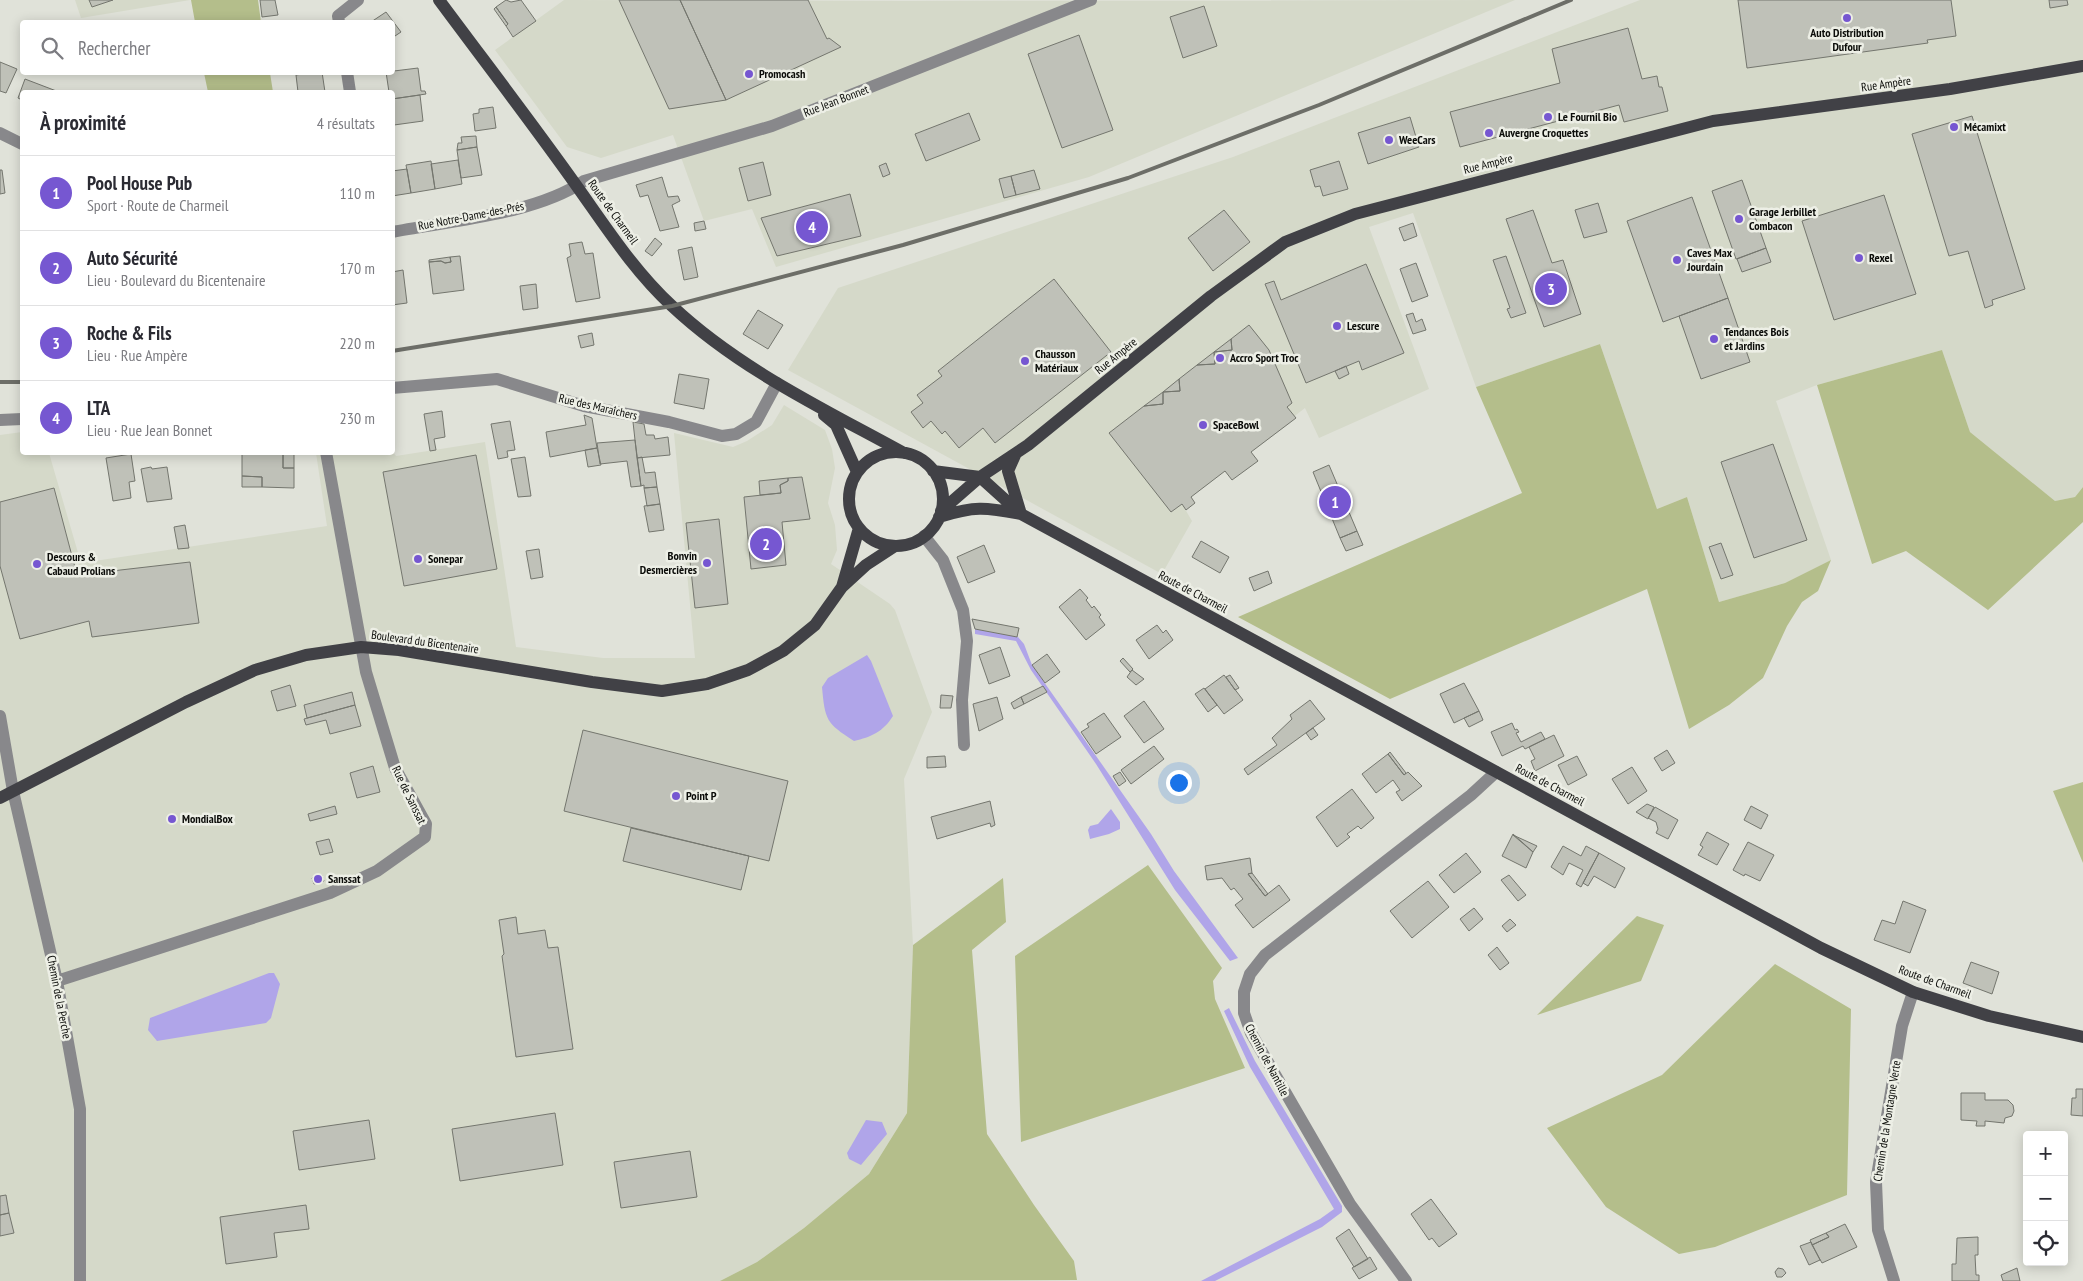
<!DOCTYPE html>
<html lang="fr">
<meta charset="utf-8">
<style>
body{margin:0;font-family:"PT Sans Narrow",sans-serif;background:#f7f7f7;color:#2b2b33}
.controls{position:absolute;right:15px;bottom:15px;display:grid;overflow:hidden;border-radius:5px;box-shadow:0 2px 12px #0003}
.controls button{width:45px;height:45px;display:grid;place-items:center;padding:0;border:0;border-bottom:1px solid #e1e1e2;background:#fff;color:#2b2b33;font:25px sans-serif}
.you{position:absolute;left:1178px;top:782px;width:18px;height:18px;margin:-12px;border:4px solid #fff;border-radius:50%;background:#1a73e8;box-shadow:0 0 0 8px #1a73e833}
.badge{display:grid;place-items:center;width:32px;height:32px;border-radius:50%;background:#7657d1;color:#fff;font-size:16px;font-weight:700}
.pin{position:absolute;translate:-50% -50%;border:2px solid #fff;box-shadow:0 1px 5px #0006}
.list{margin:0;padding:0;list-style:none}
h2{display:flex;justify-content:space-between;align-items:center;height:65px;margin:0;padding:0 20px;font-size:21px}
h2 small{font-size:16px;font-weight:400;color:#7c7c81}
.list li{display:grid;grid-template-columns:32px 1fr auto;gap:15px;align-items:center;box-sizing:border-box;height:75px;padding:0 20px;border-top:1px solid #e1e1e2}
.list b{display:block;font-size:19px;white-space:nowrap}
.list p{margin:0;font-size:16px;white-space:nowrap;color:#7c7c81}
.list em{font-size:16px;font-style:normal;color:#7c7c81}
.icon{flex:none;width:28px;height:28px;fill:none;stroke:currentColor;stroke-width:2;stroke-linecap:round;stroke-linejoin:round}
.map{position:relative;flex:none;width:2083px;height:1281px;overflow:hidden}
.search{position:absolute;background:#fff;box-shadow:0 2px 12px #0003;left:20px;top:20px;width:375px;height:55px;display:flex;align-items:center;gap:12px;box-sizing:border-box;padding:0 18px;border-radius:5px;color:#7c7c81;font-size:19px}
.panel{position:absolute;background:#fff;box-shadow:0 2px 12px #0003;left:20px;top:90px;width:375px;height:365px;border-radius:5px}
.map>svg:first-child{display:block}
.built{fill:#d5d9c9}
.green{fill:#b4be8b}
.water{fill:#b0a5e9}
.building{fill:#bfc1b8;stroke:#74766e}
.lines{fill:none;stroke-linecap:round;stroke-linejoin:round}
.minor{stroke:#88888b;stroke-width:12}
.major{stroke:#414146;stroke-width:12}
.rail{stroke:#6d6e68;stroke-width:4}
.poi-dot{fill:#7657d1;stroke:#edefe6;stroke-width:2}
.labels{text-anchor:middle;stroke-width:5;stroke-linejoin:round;paint-order:stroke}
.poi-label{font-size:12px;font-weight:bold;fill:#0b0c09;stroke:#edefe6;text-anchor:start}
.street-label{font-size:12px;fill:#0b0c09;stroke:#edefe6}
</style>
<div class="map">
<svg width="2083" height="1281" viewBox="0 0 2083 1281">
<rect width="100%" height="100%" fill="#e0e2d9"/>
<path class="built" d="M75,0H190L81,18Z
M564,0L905,1L1515,0L1089,177L776,267L752,209L704,221L673,135L601,158L567,147L495,50Z
M1640,0H2083V487L2075,497L2055,501L1970,432L1942,350L1817,385L1776,401L1831,560L1785,583L1719,602L1687,497L1657,509L1600,344L1476,387L1413,213L1369,227L1429,389L1319,438L1305,408L1182,504L1192,521L1162,574L788,370L838,288L1233,157Z
M784,405L825,430L832,449L835,468L828,503L835,525L837,550L831,564L890,604L895,610L932,712L904,779L913,945L907,1113L869,1174L804,1228L757,1262L720,1281H0V435L22,432V452L49,453L81,563L327,526L316,453L393,452L396,456L485,442L516,647L603,658H695L674,433L733,447L747,441L772,425Z"/>
<path class="green" d="M191,0H258L261,22H195Z
M204,73H270L273,92H208Z
M1600,344L1657,509L1687,497L1719,602L1785,583L1831,560L1818,591L1802,602L1787,626L1763,678L1729,705L1689,729L1647,589L1390,699L1238,617L1522,493L1476,387Z
M1942,350L1970,432L2055,501L2075,497L2083,487V522L1988,610L1906,551L1872,564L1817,385Z
M2083,782V863L2053,791Z
M1148,865L1222,968L1213,981L1215,999L1245,1068L1021,1142L1015,956Z
M1003,878L1006,922L972,950L987,1134L1034,1205L1074,1261L1077,1280L720,1281L757,1262L804,1228L869,1174L907,1113L913,945Z
M1637,916L1664,925L1641,981L1537,1015Z
M1775,964L1851,1009L1847,1195L1715,1247L1679,1254L1606,1207L1547,1128L1662,1075Z"/>
<path class="water" d="M975,629L1018,637L1024,644L1032,665L1151,834L1174,871L1238,958L1230,961L1175,890L1096,764L1031,670L1016,641L975,634Z
M867,655L871,661L893,716C883,732 871,737 854,741C826,723 825,720 822,687L828,678Z
M1111,809L1120,822V829L1109,834L1090,839L1088,830L1090,826L1098,824Z
M269,973H274L280,984L271,1018L266,1023L157,1041L148,1030L150,1018Z
M1229,1008L1255,1061L1342,1206V1212L1322,1227L1215,1281H1201L1320,1219L1334,1209L1250,1067L1224,1011Z
M866,1120L882,1122L887,1134L861,1165L849,1159L847,1153Z"/>
<path class="building" d="M89,0H113L92,7Z
M260,0H275L278,15L262,17Z
M506,0L511,2L521,0L536,21L513,37L506,26L508,24L496,7Z
M619,0H680L726,100L669,109Z
M680,0H808L827,39L829,38L841,47L726,100Z
M1738,0H1951L1956,36L1927,40L1928,43L1747,68Z
M2049,0H2067L2068,5L2050,8Z
M1204,6L1217,46L1183,58L1170,17Z
M496,7L508,24L506,26L494,9Z
M386,12L401,32L392,38V22H371Z
M1628,28L1642,79L1657,76L1659,87H1662L1668,111L1624,122L1619,105L1460,147L1450,112L1560,83L1552,49Z
M1079,35L1113,130L1062,148L1028,54Z
M0,62L17,69L6,93L0,91Z
M418,68L421,91H425L426,94L392,99V92H389L386,72Z
M315,72H322L325,92H298L296,75Z
M25,79L59,92H22V100L18,98Z
M420,95L423,121L394,125L392,99Z
M493,107L496,128L475,131L473,114L479,113V109Z
M969,113L980,140L926,161L915,134Z
M1972,116L2025,289L1992,300L1993,305L1985,308L1968,251L1949,256L1912,134Z
M1410,117L1419,147L1368,164L1358,133Z
M476,136L477,147L457,150L458,143H462L461,137Z
M477,147L482,175L461,178L457,150Z
M458,160L462,184L435,189L431,164Z
M431,161L435,189L411,193L406,165Z
M1339,161L1348,189L1323,196L1320,186L1315,187L1310,170Z
M763,162L771,195L748,201L739,168Z
M886,163L890,174L883,177L879,166Z
M407,169L411,193L392,196V171Z
M0,170H2L5,193L0,194Z
M1034,170L1040,189L1016,195L1011,176Z
M1011,176L1016,195L1004,198L999,179Z
M662,177L668,197L678,196L680,201L672,205L679,227L660,231L648,195L640,197L636,185Z
M1742,180L1766,248L1736,259L1712,191Z
M850,194L861,236L777,256L761,218Z
M1884,195L1916,294L1834,320L1802,221Z
M1692,197L1728,298L1663,322L1627,221Z
M1598,203L1607,232L1584,238L1575,210Z
M1224,210L1250,242L1213,271L1188,238Z
M1533,210L1552,263L1563,260L1581,314L1544,327L1506,219Z
M704,221L706,229L695,231L694,223Z
M1413,223L1417,236L1404,241L1399,228Z
M655,238L662,244L652,256L645,251Z
M582,242L585,254L593,253L600,298L576,302L567,258L571,256L569,244Z
M692,247L698,277L684,280L678,250Z
M1766,248L1771,262L1742,272L1737,259Z
M460,256L464,290L433,294L429,262L441,261L445,263L451,262L450,257Z
M1506,256L1526,313L1511,318L1507,309L1510,308L1493,260Z
M450,257L451,262L445,263L441,261L429,262V260Z
M1416,263L1428,296L1412,302L1400,269Z
M1366,264L1404,353L1362,370L1359,361L1306,383L1265,284L1274,281L1281,300Z
M403,270L407,303L392,305V272Z
M1054,279L1111,352L995,443L983,428L959,448L945,431L942,434L931,421L923,428L911,412L923,403L917,395L942,376L938,371Z
M536,284L538,308L523,310L520,286Z
M1728,298L1750,362L1701,379L1679,316Z
M758,310L783,325L768,349L743,334Z
M1413,313L1416,322L1422,319L1426,330L1413,334L1406,315Z
M1249,325L1269,350L1292,403L1287,407L1296,418L1251,452L1258,461L1232,480L1225,471L1191,497L1195,503L1186,510L1182,504L1171,512L1109,433L1144,406L1163,404V392L1180,391L1179,379L1197,365L1215,364L1214,352L1232,350L1231,339Z
M592,333L594,345L581,348L578,336Z
M1231,339L1232,350L1214,352Z
M1214,352L1215,364L1197,365L1201,362Z
M1346,366L1349,374L1339,379L1335,371Z
M679,374L709,379L704,409L674,403Z
M1179,379L1180,391L1163,392Z
M1163,392V404L1144,406Z
M442,411L445,437L434,439L436,450L430,451L424,414Z
M584,415L592,418L597,448L550,457L546,432L586,425Z
M510,421L515,450L507,451L508,457L498,459L491,424Z
M633,422L644,424L646,435H654L655,439L668,437L670,455L637,458Z
M635,440L641,486L631,487L627,461L600,464L597,443Z
M1773,444L1807,540L1754,558L1721,462Z
M597,448L601,465L588,467L585,450Z
M242,453H283V468H294V488L262,487V477L242,476Z
M283,453H294V468H283Z
M131,454L135,481L129,482L131,498L113,501L106,458Z
M476,455L497,569L404,586L383,472Z
M525,457L531,496L518,497L511,459Z
M642,457L645,473L655,472L657,487L644,488V485L641,486L637,458Z
M1329,465L1357,531L1340,538L1313,472Z
M151,467L152,469L167,467L172,499L147,502L141,469Z
M242,476L262,477V487H242Z
M802,477L810,519L782,522L786,565L751,569L744,497L781,493L780,485L788,481V478Z
M788,478V481L780,485L781,493L760,495L759,481Z
M657,487L660,504L647,506L644,488Z
M54,488L77,575L190,562L199,623L92,637L89,621L20,639L0,566V502Z
M660,504L664,530L649,532L644,506Z
M719,519L728,604L695,608L686,523Z
M185,525L189,548L178,549L174,527Z
M1357,531L1363,545L1346,551L1340,538Z
M1201,541L1229,557L1220,573L1192,557Z
M1721,543L1733,575L1721,579L1709,547Z
M984,545L995,572L968,583L957,557Z
M539,549L543,577L531,579L526,551Z
M1268,571L1272,583L1254,591L1249,578Z
M1080,589L1088,598L1086,600L1092,608L1094,606L1101,615L1099,617L1105,625L1086,640L1059,607Z
M972,619L1019,628L1017,637L975,629Z
M1157,625L1163,633L1166,630L1173,640L1149,659L1136,640Z
M1000,647L1010,676L989,684L979,655Z
M1047,654L1060,672L1045,683L1032,665Z
M1123,658L1133,669L1130,672L1120,661Z
M1132,670L1144,679L1136,685L1127,677Z
M1224,675L1243,700L1224,714L1205,689Z
M1230,675L1239,688L1235,690L1226,677Z
M1464,683L1479,711L1454,723L1440,694Z
M290,685L296,706L277,711L271,691Z
M1043,686L1047,692L1024,704L1021,697Z
M1204,688L1217,705L1208,712L1195,694Z
M352,692L355,705L307,718L304,705Z
M941,695L953,696L951,708H940Z
M997,697L1003,719L979,731L973,704Z
M1021,697L1024,704L1014,709L1011,703Z
M1310,700L1325,719L1248,775L1244,769L1277,745L1272,738L1292,719L1290,715Z
M1144,701L1164,729L1144,743L1124,716Z
M355,705L361,726L330,734L326,720L306,725L304,719Z
M1479,711L1483,720L1469,727L1464,718Z
M1104,713L1121,737L1096,754L1081,732L1089,727L1087,724Z
M1512,723L1515,730L1517,729L1519,732L1516,733L1521,742L1541,732L1545,739L1525,749L1523,746L1502,756L1491,732Z
M1313,728L1318,735L1311,740L1306,733Z
M583,730L788,781L769,861L564,811Z
M1554,735L1564,756L1535,771L1531,761L1535,759L1529,747Z
M1154,746L1164,759L1131,784L1121,770Z
M1667,750L1675,763L1662,771L1654,758Z
M1390,752L1406,773L1404,775L1388,754Z
M1388,754L1404,775L1408,772L1422,786L1402,801L1396,792L1400,790L1393,780L1376,793L1362,774Z
M945,756L946,767L927,768V757Z
M1577,756L1587,775L1568,785L1558,765Z
M373,766L380,792L357,798L350,773Z
M1632,767L1647,791L1628,804L1612,779Z
M1120,772L1126,781L1119,786L1113,776Z
M1352,789L1374,818L1361,829L1358,826L1347,834L1350,837L1337,847L1316,817Z
M990,801L995,825L991,827L990,823L937,839L931,817Z
M1647,804L1654,807L1648,819L1636,812Z
M335,806L337,814L310,821L308,814Z
M1751,806L1768,815L1761,829L1744,820Z
M1655,807L1678,820L1668,839L1656,833L1658,829L1656,822L1648,818Z
M631,828L749,856L741,890L623,861Z
M1707,832L1729,844L1717,865L1698,855L1703,847L1700,845Z
M1513,834L1533,852L1526,868L1502,856Z
M1513,835L1537,846L1533,852Z
M329,839L333,852L320,855L316,842Z
M1748,842L1774,855L1760,881L1745,874L1744,876L1733,870Z
M1563,846L1581,856L1586,846L1599,853L1581,887L1576,884L1583,870L1569,863L1563,875L1551,867Z
M1466,853L1481,872L1454,893L1439,875Z
M1599,853L1625,868L1615,888L1594,876L1588,886L1583,883Z
M1250,858L1252,873L1248,874L1265,896L1279,885L1290,900L1253,928L1235,905L1243,899L1234,888L1231,890L1222,878L1207,880L1205,866Z
M1252,873L1268,894L1265,896L1248,874Z
M322,875L324,881L314,884L312,878Z
M1509,875L1526,895L1518,901L1501,880Z
M1428,881L1449,907L1412,938L1390,911Z
M1903,901L1926,910L1910,953L1874,940L1882,920L1895,924Z
M1474,908L1483,919L1469,931L1460,919Z
M516,917L518,934L545,930L548,948L558,947L573,1049L516,1057L502,956L504,954L499,920Z
M1510,919L1516,925L1507,932L1502,926Z
M1497,947L1509,963L1500,970L1488,955Z
M1971,962L1999,972L1992,994L1963,983Z
M2076,1089H2083V1116L2071,1115L2072,1098H2076Z
M1961,1093H1985V1100H2008L2013,1105L2014,1111L2012,1116L2005,1118L2004,1123L1985,1121V1126H1976L1977,1121L1961,1120Z
M555,1113L563,1165L460,1181L452,1129Z
M369,1120L375,1159L299,1170L293,1131Z
M690,1151L697,1197L621,1208L614,1162Z
M6,1195L9,1213L0,1215V1196Z
M1431,1199L1457,1234L1439,1247L1432,1238L1429,1240L1411,1214Z
M306,1205L309,1229L274,1233L277,1257L226,1264L220,1217Z
M9,1213L14,1233L0,1236V1215Z
M1845,1224L1857,1247L1822,1263L1812,1245L1829,1237L1826,1233Z
M1349,1229L1368,1259L1354,1267L1336,1238Z
M1826,1233L1829,1237L1812,1245L1810,1240Z
M1978,1237V1255H1975L1976,1275H1979V1281H1952V1264H1956L1957,1238Z
M1811,1242L1820,1260L1809,1265L1800,1246Z
M1370,1257L1377,1269L1359,1279L1352,1268Z
M1778,1268L1783,1269L1786,1273L1782,1277H1777L1775,1272Z
M2017,1268L2020,1281H2003L2001,1275Z"/>
<g class="lines">
<path class="minor" d="M339,22L338,16L358,0
M347,72L350,92
M0,133L22,144
M392,232C450,221 536,214 584,181L772,126L1091,0
M392,388L497,379L584,406L669,422L722,436L736,434L756,422L777,383
M0,420L22,419
M924,536L943,560L963,610L967,641L962,700L964,745
M0,716L13,791L57,981L80,1109V1281
M57,981L330,893L377,871L425,837L426,824L395,768L366,672L326,452
M1406,1281L1350,1204L1251,1033L1244,1013V992L1250,974L1265,955L1471,795L1496,772
M1894,1281L1878,1230L1876,1182L1902,1026L1913,992"/>
<path class="major" d="M439,0C485,62 532,123 576,185C606,227 634,271 672,306C739,369 824,409 904,453
M824,415L836,425L857,472
M849 499a47 47 0 1 1 94 0a47 47 0 1 1-94 0Z
M1016,453L1008,471L1021,514
M933,471L980,477
M980,477L1021,514L1821,948L1913,992L1989,1016L2083,1037
M941,511L980,477L1028,445L1211,296L1285,242L1355,214L1713,121L1950,89L2083,66
M939,517C974,506 985,507 1021,514
M842,587L859,528
M0,798L186,702L255,670L306,655L361,647L399,650L592,682L662,691L707,684L748,670L783,651L815,625L842,587L866,565L895,546"/>
<path class="rail" d="M392,351L672,306L903,245L1128,178L1319,105L1571,0
M0,382H22"/>
</g>
<g class="poi-dot">
<circle cx="1847" cy="18" r="5"/>
<circle cx="749" cy="74" r="5"/>
<circle cx="1548" cy="117" r="5"/>
<circle cx="1954" cy="127" r="5"/>
<circle cx="1489" cy="133" r="5"/>
<circle cx="1389" cy="140" r="5"/>
<circle cx="1739" cy="219" r="5"/>
<circle cx="1859" cy="258" r="5"/>
<circle cx="1677" cy="260" r="5"/>
<circle cx="1337" cy="326" r="5"/>
<circle cx="1714" cy="339" r="5"/>
<circle cx="1220" cy="358" r="5"/>
<circle cx="1025" cy="361" r="5"/>
<circle cx="1203" cy="425" r="5"/>
<circle cx="418" cy="559" r="5"/>
<circle cx="707" cy="563" r="5"/>
<circle cx="37" cy="564" r="5"/>
<circle cx="676" cy="796" r="5"/>
<circle cx="172" cy="819" r="5"/>
<circle cx="318" cy="879" r="5"/>
</g>
<g class="labels">
<g class="poi-label">
<text x="1847" y="37" text-anchor="middle">Auto Distribution<tspan x="1847" dy="14">Dufour</tspan></text>
<text x="759" y="78">Promocash</text>
<text x="1558" y="121">Le Fournil Bio</text>
<text x="1964" y="131">Mécamixt</text>
<text x="1499" y="137">Auvergne Croquettes</text>
<text x="1399" y="144">WeeCars</text>
<text x="1749" y="216">Garage Jerbillet<tspan x="1749" dy="14">Combacon</tspan></text>
<text x="1687" y="257">Caves Max<tspan x="1687" dy="14">Jourdain</tspan></text>
<text x="1869" y="262">Rexel</text>
<text x="1347" y="330">Lescure</text>
<text x="1724" y="336">Tendances Bois<tspan x="1724" dy="14">et Jardins</tspan></text>
<text x="1035" y="358">Chausson<tspan x="1035" dy="14">Matériaux</tspan></text>
<text x="1230" y="362">Accro Sport Troc</text>
<text x="1213" y="429">SpaceBowl</text>
<text x="697" y="560" text-anchor="end">Bonvin<tspan x="697" dy="14">Desmercières</tspan></text>
<text x="47" y="561">Descours &amp;<tspan x="47" dy="14">Cabaud Prolians</tspan></text>
<text x="428" y="563">Sonepar</text>
<text x="686" y="800">Point P</text>
<text x="182" y="823">MondialBox</text>
<text x="328" y="883">Sanssat</text>
</g>
<g class="street-label">
<text transform="translate(1886 84) rotate(-8)" y="4">Rue Ampère</text>
<text transform="translate(836 101) rotate(-21)" y="4">Rue Jean Bonnet</text>
<text transform="translate(1488 164) rotate(-14)" y="4">Rue Ampère</text>
<text transform="translate(613 212) rotate(54)" y="4">Route de Charmeil</text>
<text transform="translate(471 216) rotate(-11)" y="4">Rue Notre-Dame-des-Prés</text>
<text transform="translate(1116 356) rotate(-39)" y="4">Rue Ampère</text>
<text transform="translate(598 407) rotate(13)" y="4">Rue des Maraîchers</text>
<text transform="translate(1193 592) rotate(28)" y="4">Route de Charmeil</text>
<text transform="translate(425 642) rotate(8)" y="4">Boulevard du Bicentenaire</text>
<text transform="translate(1550 785) rotate(28)" y="4">Route de Charmeil</text>
<text transform="translate(409 795) rotate(64)" y="4">Rue de Sanssat</text>
<text transform="translate(1935 982) rotate(20)" y="4">Route de Charmeil</text>
<text transform="translate(59 997) rotate(79)" y="4">Chemin de la Perche</text>
<text transform="translate(1267 1060) rotate(62)" y="4">Chemin de Nantille</text>
<text transform="translate(1887 1121) rotate(-81)" y="4">Chemin de la Montagne Verte</text>
</g>
</g>
</svg>
<div class="controls">
<button>+</button>
<button>−</button>
<button><svg class="icon" aria-label="locate" viewBox="0 0 24 24"><circle cx="12" cy="12" r="6"/><path d="M12 2v4M12 18v4M2 12h4M18 12h4"/></svg></button>
</div>
<div class="you"></div>
<div class="pin badge" style="left:1335px;top:502px">1</div>
<div class="pin badge" style="left:766px;top:544px">2</div>
<div class="pin badge" style="left:1551px;top:289px">3</div>
<div class="pin badge" style="left:812px;top:227px">4</div>
<div class="search"><svg class="icon" aria-label="search" viewBox="0 0 24 24"><circle cx="10" cy="10" r="6"/><path d="M15 15l6 6"/></svg>Rechercher</div>
<section class="panel">
<h2>À proximité<small>4 résultats</small></h2>
<ul class="list">
<li><span class="badge">1</span><div><b>Pool House Pub</b><p>Sport · Route de Charmeil</p></div><em>110 m</em></li>
<li><span class="badge">2</span><div><b>Auto Sécurité</b><p>Lieu · Boulevard du Bicentenaire</p></div><em>170 m</em></li>
<li><span class="badge">3</span><div><b>Roche &amp; Fils</b><p>Lieu · Rue Ampère</p></div><em>220 m</em></li>
<li><span class="badge">4</span><div><b>LTA</b><p>Lieu · Rue Jean Bonnet</p></div><em>230 m</em></li>
</ul>
</section>
</div>
